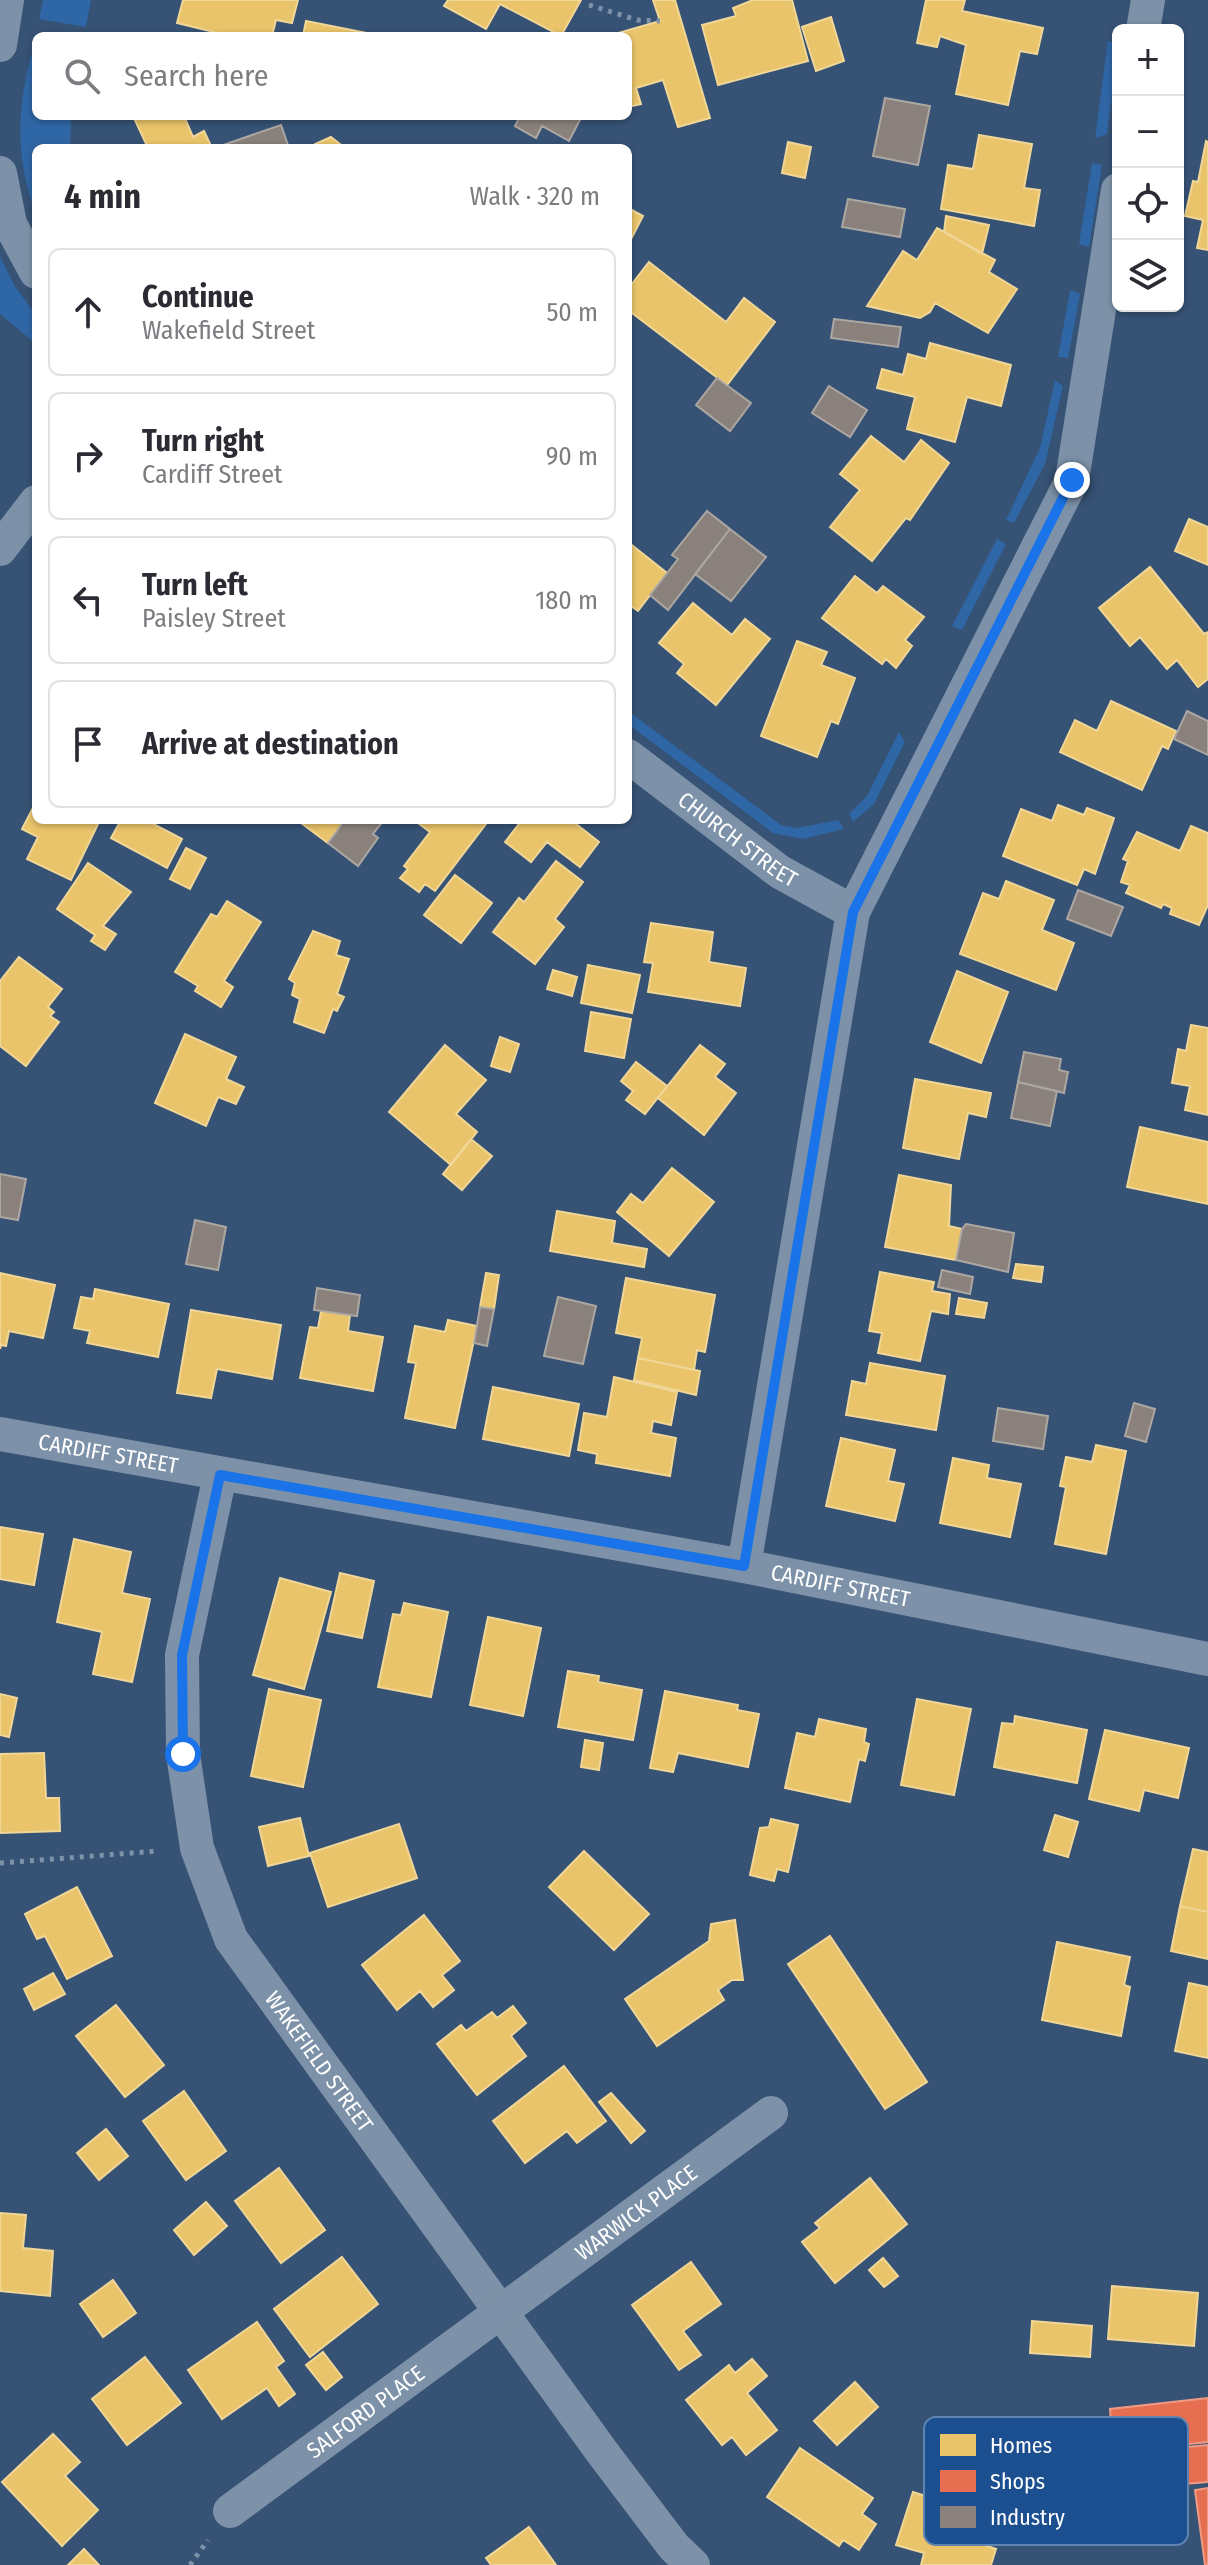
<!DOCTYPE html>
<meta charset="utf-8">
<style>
body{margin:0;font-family:"Fira Sans Condensed",sans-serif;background:#f2f2f3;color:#2b2b33}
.controls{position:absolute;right:24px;top:24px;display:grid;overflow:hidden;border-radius:12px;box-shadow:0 2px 6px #0004}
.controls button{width:72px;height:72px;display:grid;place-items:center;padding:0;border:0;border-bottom:2px solid #e1e1e2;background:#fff;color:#2b2b33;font:40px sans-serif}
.stop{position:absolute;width:24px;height:24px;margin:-18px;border:6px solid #1a73e8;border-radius:50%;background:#fff}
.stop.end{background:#1a73e8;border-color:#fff;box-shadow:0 2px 8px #0008}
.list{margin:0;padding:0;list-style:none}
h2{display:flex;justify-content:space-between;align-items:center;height:104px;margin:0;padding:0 32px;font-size:34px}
h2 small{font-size:26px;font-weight:400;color:#7c7c81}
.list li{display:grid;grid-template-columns:52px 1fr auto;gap:24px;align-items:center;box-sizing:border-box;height:128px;margin:0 16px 16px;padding:0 16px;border:2px solid #e1e1e2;border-radius:12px}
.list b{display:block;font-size:30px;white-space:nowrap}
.list p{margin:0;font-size:26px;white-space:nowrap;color:#7c7c81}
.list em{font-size:26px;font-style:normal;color:#7c7c81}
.icon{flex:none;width:44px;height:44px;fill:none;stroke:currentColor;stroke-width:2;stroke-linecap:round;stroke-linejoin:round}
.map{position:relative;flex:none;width:1208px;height:2565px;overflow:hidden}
.search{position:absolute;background:#fff;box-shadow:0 2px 6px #0004;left:32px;top:32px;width:600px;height:88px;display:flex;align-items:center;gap:20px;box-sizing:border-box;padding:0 28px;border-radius:12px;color:#7c7c81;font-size:30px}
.panel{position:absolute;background:#fff;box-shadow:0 2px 6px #0004;left:32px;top:144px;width:600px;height:680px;border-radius:12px}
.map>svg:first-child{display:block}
.green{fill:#2f66a5}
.homes{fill:#e9c46a;stroke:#f0d697;stroke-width:2}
.shops{fill:#e76f51;stroke:#ee9a85;stroke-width:2}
.industry{fill:#8a817c;stroke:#ada7a3;stroke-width:2}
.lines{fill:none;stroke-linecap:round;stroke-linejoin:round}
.path{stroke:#7d92a8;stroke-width:5;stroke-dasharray:4 6;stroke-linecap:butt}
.minor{stroke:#7d92a8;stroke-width:34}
.route{stroke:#1a73e8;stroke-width:10}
.labels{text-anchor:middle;stroke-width:8;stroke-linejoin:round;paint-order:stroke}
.street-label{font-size:22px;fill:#fff;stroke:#1b4f8f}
.key{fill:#1b4f8f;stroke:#5f84b1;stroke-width:2}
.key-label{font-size:22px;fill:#fff}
</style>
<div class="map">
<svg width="1208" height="2565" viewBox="0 0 1208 2565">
<rect width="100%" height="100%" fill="#365274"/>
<path class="green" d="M43,0H91L86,27L39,19Z
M1108,41L1118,43V51L1107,134L1095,138Z
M33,48L36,49V116H71L70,148H36V217C15,153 16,113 33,48Z
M1092,163L1102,165L1089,247L1079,244Z
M0,256L14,285L36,315V344L0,314Z
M1070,290L1080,294L1068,358L1058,357Z
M1055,380L1063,386L1045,464L1014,523L1006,520L1040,448Z
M997,539L1006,544L962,630L952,626Z
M628,711L781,825L797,828L838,820L844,829L803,839L773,833L628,724Z
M899,732L905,742L874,804L853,822L849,814L867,796Z"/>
<path class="homes" d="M183,0H298L292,23L276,20L272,36H230L177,23Z
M448,0H581L561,36L500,4L486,29L444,6Z
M653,0H675L710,118L678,127L663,80L636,88L641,104L628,107V36L615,34L660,21Z
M753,0H792L808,61L718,85L702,25L736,16L733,8Z
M926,0H965L962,11L1043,28L1037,54L1020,51L1008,105L956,94L966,45L940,36L937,47L917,43Z
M831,17L844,61L816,71L802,27Z
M306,21L382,36H303Z
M133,116H184L193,137L204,131L212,148H148Z
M979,135L1032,144L1024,188L1040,190L1034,226L941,209L948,165L973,169Z
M331,137L345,148H316L315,144Z
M1206,141L1208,142V250L1197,248L1203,220L1185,216L1193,181L1198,182Z
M788,142L811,147L805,178L782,173Z
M628,208L643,216L628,245Z
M946,216L989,225L982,254L944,232Z
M937,228L995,260L989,272L1017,289L988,333L935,303L930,312L920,318L867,306L903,251L917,260Z
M649,262L726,322L744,298L775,322L727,385L628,310V289Z
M930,343L1011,365L1001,406L967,397L955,442L907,429L915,397L877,388L882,369L903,375L908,354L926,359Z
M871,436L904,462L921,440L949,463L910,520L906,518L872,561L830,527L860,490L840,474Z
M1189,519L1208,527V565L1175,551Z
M628,542L667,573L638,611L628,604Z
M1150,567L1204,634L1208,632V679L1198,687L1177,660L1167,669L1140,637L1130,646L1099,608Z
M855,576L877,593L883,586L924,617L905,640L912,646L896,668L886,659L882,664L822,618Z
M693,603L732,635L745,619L770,639L716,705L677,673L684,664L659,643Z
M797,641L827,652L821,665L855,678L838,724L831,721L817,757L761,736Z
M1111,701L1176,731L1168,749L1162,746L1142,790L1060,752L1075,720L1097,731Z
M36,802V820H100L71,880L27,859L38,837L22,829Z
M1058,805L1084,815L1087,808L1114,818L1095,874L1084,869L1077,885L1003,856L1021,809L1052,821Z
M121,820H146L182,839L167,868L111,838Z
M297,820H345L328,843Z
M414,820H489L435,891L425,884L419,892L400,878L408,869L404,866L430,832Z
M522,820H571L599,842L580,867L547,842L531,862L505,842Z
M1191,826L1208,833V905L1199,925L1170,914L1172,908L1163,904L1161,908L1126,893L1130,885L1121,882L1128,861L1123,859L1137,832L1180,851Z
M186,848L206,858L190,889L170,879Z
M556,861L583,882L555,919L564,927L535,964L493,932L519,898L524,902Z
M88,863L131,892L103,926L116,934L105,950L91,941L95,935L57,909Z
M455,875L492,903L461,943L424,915Z
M1006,881L1054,900L1042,930L1074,943L1056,990L960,954L983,893L999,899Z
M227,901L261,922L224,981L233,987L221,1007L195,991L198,986L175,972L211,914L217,917Z
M651,923L713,932L709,962L746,968L740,1006L648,992L653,963L644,962Z
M313,931L340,941L336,955L349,959L337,994L344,997L337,1011L333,1009L324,1033L294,1022L300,999L292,995L295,983L289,979Z
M19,957L62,989L48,1007L54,1012L50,1016L59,1022L26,1066L0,1046V981Z
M588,965L640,975L632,1013L581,1003Z
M553,970L577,977L572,996L547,989Z
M957,971L1008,992L981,1063L930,1042Z
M591,1012L631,1019L624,1058L585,1051Z
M1191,1025L1208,1028V1115L1185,1110L1190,1086L1172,1083L1178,1049L1186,1051Z
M185,1034L236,1057L226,1079L244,1087L236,1104L218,1097L206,1126L155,1103Z
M500,1037L519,1044L510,1072L491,1066Z
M445,1045L486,1080L456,1114L477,1132L451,1165L389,1112Z
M700,1045L725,1064L715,1077L736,1093L704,1135L658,1098Z
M636,1062L667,1086L645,1114L626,1100L633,1091L621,1081Z
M915,1079L991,1093L986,1117L968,1113L959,1159L903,1148Z
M1140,1127L1208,1142V1204L1127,1187Z
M471,1139L492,1156L462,1190L443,1174Z
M672,1168L714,1202L669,1256L617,1212L631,1194L643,1203Z
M899,1175L951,1185L949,1226L962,1229L956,1260L885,1247Z
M557,1211L615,1221L612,1243L647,1249L644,1267L550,1251Z
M1016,1264L1043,1267L1041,1282L1013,1278Z
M880,1272L934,1282L932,1291L950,1294L948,1314L931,1311L920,1361L878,1353L882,1333L869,1331Z
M0,1273L55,1285L43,1338L9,1331L6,1346L1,1345L0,1349Z
M486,1273L499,1275L494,1309L480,1307Z
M626,1278L715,1295L705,1352L697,1350L694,1370L638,1358L642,1338L616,1333Z
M95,1289L169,1304L158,1357L87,1343L90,1331L74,1328L81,1297L93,1299Z
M959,1298L987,1303L984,1318L956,1314Z
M191,1310L281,1325L272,1379L217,1369L211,1398L177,1393Z
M321,1311L350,1315L348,1331L383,1337L373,1391L300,1378L310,1327L318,1328Z
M448,1320L477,1326L455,1428L405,1418L416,1363L408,1362L415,1326L445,1332Z
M638,1358L700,1371L696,1395L634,1380Z
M870,1363L945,1376L936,1430L846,1415L852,1381L866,1384Z
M614,1377L677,1392L671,1425L653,1421L651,1433L676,1438L670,1476L596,1463L597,1454L578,1450L584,1413L607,1417Z
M493,1387L579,1404L569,1456L483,1439Z
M841,1438L895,1450L888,1481L904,1484L895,1521L826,1506Z
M1096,1445L1126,1451L1106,1554L1055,1544L1066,1487L1060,1486L1066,1457L1092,1462Z
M953,1458L989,1465L987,1478L1021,1484L1010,1537L940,1523Z
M0,1527L43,1534L34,1585L0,1579Z
M74,1539L131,1552L122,1593L150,1599L132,1682L93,1674L102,1632L57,1622Z
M340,1573L374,1581L362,1638L327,1631Z
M280,1578L331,1592L304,1689L253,1675Z
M404,1603L448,1612L431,1697L378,1687L393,1614L401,1615Z
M488,1617L541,1628L523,1716L470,1705Z
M568,1671L599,1676L598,1682L642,1690L633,1740L558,1727Z
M269,1689L321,1700L303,1787L251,1776Z
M665,1691L738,1705L737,1710L759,1714L748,1767L678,1753L673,1772L650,1768Z
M0,1694L17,1698L9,1737L0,1735Z
M917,1699L971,1709L954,1795L901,1785Z
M1015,1716L1087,1730L1077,1783L994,1767L1002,1723L1014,1724Z
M819,1719L866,1729L864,1742L869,1744L865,1761L859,1759L850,1802L785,1788L797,1733L815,1737Z
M1105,1730L1189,1748L1178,1798L1144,1790L1139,1811L1089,1799Z
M585,1740L603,1743L599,1770L581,1767Z
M44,1753L46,1798H59L60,1831L0,1833V1754Z
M1055,1815L1078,1822L1068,1857L1044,1850Z
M300,1818L309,1856L268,1866L259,1827Z
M771,1819L798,1825L788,1872L777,1869L774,1881L750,1875L760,1828L769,1827Z
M399,1824L417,1878L328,1907L310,1853Z
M1193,1849L1208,1852V1912L1180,1906Z
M584,1851L649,1914L614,1950L549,1887Z
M77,1887L112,1956L67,1979L45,1936L37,1939L25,1914Z
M1180,1906L1208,1912V1959L1171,1951Z
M424,1915L460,1961L442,1975L454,1990L433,2007L420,1991L397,2010L362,1965Z
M735,1920L743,1980H732L718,1990L724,2000L657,2046L625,1999L709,1941L711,1924Z
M830,1936L927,2082L885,2109L788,1964Z
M1057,1942L1130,1957L1124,1985L1130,1987L1121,2036L1042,2020Z
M53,1973L65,1994L34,2010L24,1989Z
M1189,1983L1208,1987V2058L1175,2051Z
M116,2005L164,2065L125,2097L76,2036Z
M513,2006L526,2023L511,2036L526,2056L477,2095L437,2044L461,2025L466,2031L492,2012L497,2018Z
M564,2066L606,2121L577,2143L567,2131L525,2163L493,2121Z
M184,2091L226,2151L186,2180L143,2121Z
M611,2093L645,2131L631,2143L599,2102Z
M106,2129L128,2156L99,2180L77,2153Z
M279,2168L325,2230L281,2263L235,2201Z
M870,2178L907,2224L835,2283L802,2242L820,2228L815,2223Z
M206,2202L227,2226L194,2255L174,2230Z
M0,2213L26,2215L23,2248L53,2251L50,2296L0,2291Z
M342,2257L378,2304L310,2357L274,2309Z
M883,2258L898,2276L884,2287L869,2270Z
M691,2262L721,2304L683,2331L701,2355L679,2370L632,2305Z
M113,2280L136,2313L103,2337L80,2304Z
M1112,2286L1198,2293L1194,2346L1108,2339Z
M1032,2321L1092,2326L1090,2357L1030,2353Z
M257,2322L284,2361L276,2367L295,2394L279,2406L267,2388L222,2419L188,2370Z
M323,2352L342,2377L326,2390L306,2365Z
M145,2357L181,2403L127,2445L92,2399Z
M752,2359L767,2376L747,2393L777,2430L746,2455L732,2437L722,2445L686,2400L729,2365L735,2373Z
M855,2382L878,2407L837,2445L814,2421Z
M53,2434L80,2462L65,2476L98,2510L62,2546L2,2482Z
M800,2448L873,2498L862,2514L876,2524L859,2550L843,2540L839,2546L767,2497Z
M913,2492L980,2513L972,2541L996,2549L991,2565H921L924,2553L896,2545Z
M529,2527L556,2565H491L486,2558Z
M84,2549L99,2565H68Z"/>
<path class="shops" d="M1208,2398V2442L1113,2452L1110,2409Z
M1208,2445V2482L1115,2490L1113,2454Z
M1208,2488V2565H1205L1195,2490Z"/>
<path class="industry" d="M885,98L930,106L918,165L873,156Z
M520,116H582L569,141L542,126L536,138L515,126Z
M281,125L289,148H225L223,145Z
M848,199L905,209L900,237L842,227Z
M834,319L901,327L898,347L831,338Z
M717,378L751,403L730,431L696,405Z
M829,386L867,410L850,437L812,413Z
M707,511L730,529L668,610L650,595L678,559L672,555Z
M730,529L766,557L731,601L695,574Z
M1187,711L1208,721V755L1174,739Z
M345,820H384L373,834L378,838L358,866L328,843Z
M1078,890L1123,907L1111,936L1067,919Z
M1024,1052L1061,1059L1059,1070L1068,1072L1064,1093L1018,1082Z
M1018,1082L1057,1091L1050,1126L1011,1118Z
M0,1174L26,1179L18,1220L0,1217Z
M195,1220L226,1227L218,1270L186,1264Z
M966,1224L1014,1233L1008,1272L956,1260L962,1229Z
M942,1270L973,1277L970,1294L938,1287Z
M317,1288L360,1295L357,1316L314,1310Z
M558,1297L596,1306L583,1364L544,1356Z
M480,1307L494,1309L487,1346L474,1343Z
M1134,1403L1155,1409L1146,1442L1125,1436Z
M998,1408L1048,1416L1043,1449L993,1441Z"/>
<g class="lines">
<path class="path" d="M589,5L637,20L660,21
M0,1863L158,1851
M190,2565L208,2540"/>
<g class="minor">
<path d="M1143,30L1148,0"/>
<path d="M0,45L7,0"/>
<path d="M0,173L10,224L36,272"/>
<path d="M0,549L36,502"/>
<path id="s1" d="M628,756L780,872L853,912"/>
<path id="s2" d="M0,1434L744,1566L1208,1659"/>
<path id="s3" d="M220,1475L182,1655L183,1754L197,1848L231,1939L602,2452L674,2547L693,2565"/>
<path d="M744,1566L853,912L1072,480L1118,190"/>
<path id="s4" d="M230,2511L771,2113"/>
</g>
</g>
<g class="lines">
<path class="route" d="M183,1754L182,1655L220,1475L744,1566L853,912L1072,480"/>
</g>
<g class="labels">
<g class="street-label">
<text dy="8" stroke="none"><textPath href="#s1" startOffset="138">CHURCH STREET</textPath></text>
<text dy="8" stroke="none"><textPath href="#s2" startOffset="110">CARDIFF STREET</textPath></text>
<text dy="8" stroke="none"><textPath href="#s2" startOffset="854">CARDIFF STREET</textPath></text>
<text dy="8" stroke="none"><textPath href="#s3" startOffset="626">WAKEFIELD STREET</textPath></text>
<text dy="8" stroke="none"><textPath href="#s4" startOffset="504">WARWICK PLACE</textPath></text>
<text dy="8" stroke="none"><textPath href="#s4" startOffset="168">SALFORD PLACE</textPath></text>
</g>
</g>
<rect x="924" y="2417" width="264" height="128" rx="12" class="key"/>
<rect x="940" y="2434" width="36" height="22" fill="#e9c46a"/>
<rect x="940" y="2470" width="36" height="22" fill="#e76f51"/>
<rect x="940" y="2506" width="36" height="22" fill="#8a817c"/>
<g class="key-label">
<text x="990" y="2453">Homes</text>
<text x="990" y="2489">Shops</text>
<text x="990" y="2525">Industry</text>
</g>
</svg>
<div class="controls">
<button>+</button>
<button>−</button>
<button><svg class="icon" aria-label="locate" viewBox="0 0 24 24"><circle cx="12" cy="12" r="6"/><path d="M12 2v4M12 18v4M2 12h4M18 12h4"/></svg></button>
<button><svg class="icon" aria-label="layers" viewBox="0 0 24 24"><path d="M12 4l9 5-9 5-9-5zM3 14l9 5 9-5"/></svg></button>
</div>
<div class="stop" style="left:183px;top:1754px"></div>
<div class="stop end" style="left:1072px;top:480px"></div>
<div class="search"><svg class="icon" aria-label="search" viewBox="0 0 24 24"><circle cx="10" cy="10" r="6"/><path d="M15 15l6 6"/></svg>Search here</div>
<section class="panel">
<h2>4 min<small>Walk · 320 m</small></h2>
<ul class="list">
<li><svg class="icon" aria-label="ahead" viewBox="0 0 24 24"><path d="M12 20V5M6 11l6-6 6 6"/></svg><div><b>Continue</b><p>Wakefield Street</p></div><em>50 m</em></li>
<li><svg class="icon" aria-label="right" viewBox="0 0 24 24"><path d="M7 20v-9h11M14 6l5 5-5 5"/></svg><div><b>Turn right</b><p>Cardiff Street</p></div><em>90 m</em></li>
<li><svg class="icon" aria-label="left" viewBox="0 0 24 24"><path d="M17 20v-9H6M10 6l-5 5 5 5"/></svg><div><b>Turn left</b><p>Paisley Street</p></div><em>180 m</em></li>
<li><svg class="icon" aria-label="arrive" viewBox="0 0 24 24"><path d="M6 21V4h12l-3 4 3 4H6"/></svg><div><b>Arrive at destination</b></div></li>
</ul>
</section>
</div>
